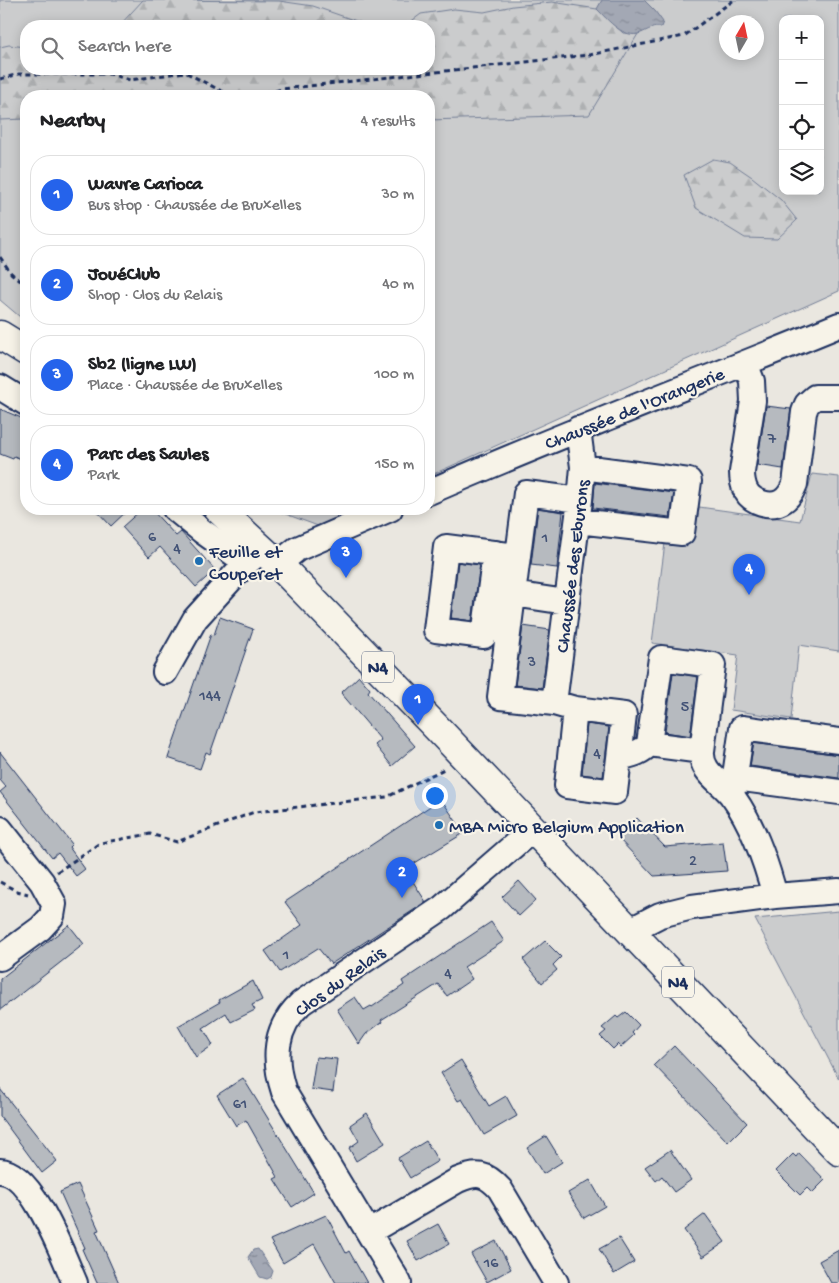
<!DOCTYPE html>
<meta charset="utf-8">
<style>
body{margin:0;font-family:"Gochi Hand",sans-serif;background:#f6f6f6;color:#202124}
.controls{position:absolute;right:15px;top:15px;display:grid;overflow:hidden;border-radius:10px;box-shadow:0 2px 12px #0003}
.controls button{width:45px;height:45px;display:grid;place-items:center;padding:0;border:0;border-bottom:1px solid #e0e0e0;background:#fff;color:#202124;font:25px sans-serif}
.compass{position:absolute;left:719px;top:15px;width:45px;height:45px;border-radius:50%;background:#fff;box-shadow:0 2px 12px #0003;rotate:9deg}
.you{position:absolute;left:434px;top:795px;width:18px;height:18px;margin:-12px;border:4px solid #fff;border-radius:50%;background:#1a73e8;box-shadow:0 0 0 8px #1a73e833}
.badge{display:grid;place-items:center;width:32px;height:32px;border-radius:50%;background:#2563eb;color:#fff;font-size:16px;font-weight:700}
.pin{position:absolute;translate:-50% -41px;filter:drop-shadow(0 1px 2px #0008)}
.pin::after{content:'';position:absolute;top:26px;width:18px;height:15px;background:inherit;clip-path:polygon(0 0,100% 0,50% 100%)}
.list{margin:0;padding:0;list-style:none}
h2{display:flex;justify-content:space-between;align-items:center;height:65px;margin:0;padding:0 20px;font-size:21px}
h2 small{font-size:16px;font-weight:400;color:#757577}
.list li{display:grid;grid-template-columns:32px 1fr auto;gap:15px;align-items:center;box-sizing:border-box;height:80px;margin:0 10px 10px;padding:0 10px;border:1px solid #e0e0e0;border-radius:20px}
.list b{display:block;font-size:19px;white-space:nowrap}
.list p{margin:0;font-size:16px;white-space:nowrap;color:#757577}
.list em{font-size:16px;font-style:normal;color:#757577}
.icon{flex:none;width:28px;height:28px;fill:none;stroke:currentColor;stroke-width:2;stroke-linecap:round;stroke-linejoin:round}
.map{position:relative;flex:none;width:839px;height:1283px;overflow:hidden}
.search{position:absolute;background:#fff;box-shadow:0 2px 12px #0003;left:20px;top:20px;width:415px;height:55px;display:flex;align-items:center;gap:12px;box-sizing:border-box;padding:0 18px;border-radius:20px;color:#757577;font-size:19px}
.panel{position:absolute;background:#fff;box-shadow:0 2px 12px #0003;left:20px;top:90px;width:415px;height:425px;border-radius:20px}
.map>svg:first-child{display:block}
.green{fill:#cbcccd;stroke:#737e96;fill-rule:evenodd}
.forest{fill:url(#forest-firs);stroke:#737e96}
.water{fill:url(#water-ripples);stroke:#6d7892}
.building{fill:#b6babf;stroke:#1b2f5e}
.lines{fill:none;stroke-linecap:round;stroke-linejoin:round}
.minor-casing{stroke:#1b2f5e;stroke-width:28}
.major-casing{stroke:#1b2f5e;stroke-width:31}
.path{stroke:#1b2f5e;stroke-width:3;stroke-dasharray:5 4;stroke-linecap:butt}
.minor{stroke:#f7f3e8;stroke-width:24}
.major{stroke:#f7f3e8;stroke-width:28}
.poi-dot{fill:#1f6fb2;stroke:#f7f3e8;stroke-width:2}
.labels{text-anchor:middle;stroke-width:4.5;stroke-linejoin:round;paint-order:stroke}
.number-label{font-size:16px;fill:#425276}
.shield{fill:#f7f3e8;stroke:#5d6a87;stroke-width:1}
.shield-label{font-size:18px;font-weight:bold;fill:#1b2f5e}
.street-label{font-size:19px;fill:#1b2f5e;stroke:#f7f3e8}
.poi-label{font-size:19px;fill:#1b2f5e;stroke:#f7f3e8;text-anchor:start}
</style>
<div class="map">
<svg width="839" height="1283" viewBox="0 0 839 1283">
<defs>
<pattern id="forest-firs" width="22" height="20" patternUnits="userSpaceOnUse" patternTransform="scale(1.25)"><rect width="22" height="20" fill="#cbcccd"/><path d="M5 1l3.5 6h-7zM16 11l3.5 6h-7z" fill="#aeb0b2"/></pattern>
<pattern id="water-ripples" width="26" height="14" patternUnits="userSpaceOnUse" patternTransform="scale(1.25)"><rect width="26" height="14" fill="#a3a8b4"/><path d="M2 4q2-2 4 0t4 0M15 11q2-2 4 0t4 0" fill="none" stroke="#848996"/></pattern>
</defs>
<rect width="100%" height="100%" fill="#eae7e0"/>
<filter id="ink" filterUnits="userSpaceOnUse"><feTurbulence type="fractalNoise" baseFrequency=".02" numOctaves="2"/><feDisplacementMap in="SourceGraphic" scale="10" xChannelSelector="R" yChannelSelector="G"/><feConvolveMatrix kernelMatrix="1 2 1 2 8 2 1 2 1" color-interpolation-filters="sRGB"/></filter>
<g filter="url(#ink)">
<path class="green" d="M0,0H839V291L429,476V96H26V322L0,300ZM783,19H820V191H783ZM726,22H756V52H726ZM26,26H429V69H26Z
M812,474L839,477V651L799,645L791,719L731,710L738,655L652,643L665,543L687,547L692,506L800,521Z
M272,509H357L318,526Z
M839,911V1079L755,919Z"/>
<path class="forest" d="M143,0L279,1L313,6L371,26H119Z
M552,2L597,9L623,33L638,34L589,115L429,120V96H26V119L0,120V47L9,45L26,47V69H429V26H405L421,14L454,9L484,12L513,6Z
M713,159L730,162L752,177L781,200L797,220L777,239L745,238L696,208L684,175Z"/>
<path class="water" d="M602,0H644L655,11L663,22L661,27C654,26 648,30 641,33C624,40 608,20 597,9Z
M258,1249L273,1271L271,1277L267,1279L260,1277L248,1257L253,1250Z"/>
<path class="building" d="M766,406L791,409L783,469L757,465Z
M0,409L26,420V461L14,456L13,459L0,454Z
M595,483L674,493L670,517L593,508Z
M538,508L563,512L557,568L531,565Z
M95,509H129L111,526Z
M142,509H151L176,536L181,532L215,570L196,587L160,547L149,557L122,527Z
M458,562L480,565L472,621L451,618Z
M220,617L253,629L210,754L206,752L200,769L168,758L211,634L214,635Z
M523,626L550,630L542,688L515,685Z
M673,673L698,677L690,736L665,732Z
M359,676L370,689L368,692L415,746L392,766L375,745L381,740L341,693Z
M587,724L609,727L603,777L582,774Z
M754,743L839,755V778L750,766Z
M0,752L72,844L69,847L85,869L76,876L58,853L52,858L0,792L6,787L0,780Z
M441,799L464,833L405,869L426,902L331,964L318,948L280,972L265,951L302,925L285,902Z
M637,818L665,847L723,842L727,871L654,876L617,837Z
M519,881L536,900L519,916L502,897Z
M491,922L504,941L464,967L472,979L447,996L438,984L381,1020L382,1022L366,1034L359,1044L337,1009L355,997L364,1010L371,1006L372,1007L404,985L402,981Z
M69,925L84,944L0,1010V979Z
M545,941L561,957L553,965L557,970L542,983L523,960Z
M253,981L262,1000L252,1005L255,1010L231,1022L226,1013L203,1028L213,1045L196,1057L178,1026L220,1002L219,1000Z
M626,1012L639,1025L632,1033L634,1035L621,1047L618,1044L613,1049L600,1036L606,1031L602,1028L616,1016L618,1018Z
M674,1046L747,1123L728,1142L654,1065Z
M316,1057L337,1059L333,1092L311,1089Z
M461,1060L489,1106L506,1096L517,1116L484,1135L462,1099L458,1101L441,1073Z
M243,1078L314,1193L292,1207L274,1179L278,1177L246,1120L236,1126L217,1095Z
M0,1089L57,1161L42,1173L0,1116Z
M367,1113L385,1143L356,1161L349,1148L359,1141L350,1125Z
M546,1136L562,1162L543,1174L527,1148Z
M426,1141L438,1161L410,1178L398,1158Z
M670,1150L691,1180L674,1192L662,1176L656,1181L645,1167Z
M799,1153L825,1180L812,1193L807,1188L800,1195L776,1171L793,1154L796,1157Z
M590,1180L605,1206L584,1218L568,1193Z
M78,1184L99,1230L96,1231L119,1283H97L82,1249L85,1248L60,1192Z
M705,1214L725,1242L703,1257L684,1230Z
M326,1215L346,1253L349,1251L367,1283H336L314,1244L283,1263L270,1240Z
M438,1224L449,1244L418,1261L407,1241Z
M619,1238L634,1262L614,1274L599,1249Z
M496,1241L511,1269L487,1282L471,1254Z
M839,1250V1283H831L819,1261Z"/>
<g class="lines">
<defs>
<path id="minor" d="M745,363L752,381L753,401L742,472C742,478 743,485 746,491C752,502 770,508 781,502C789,498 792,491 795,484L804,412L807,404L815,397H839
M0,387L26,403
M429,492C564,433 703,381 839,325
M580,500L526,493L500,697L554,703L575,709L624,715L619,758
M175,509L202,531L247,563
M578,521L682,533L689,481L583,467
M495,553L484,636L436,630L446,547L517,556
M278,564L297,549L390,509
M513,594L566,602
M165,672L195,619L242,567L263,549
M554,703L580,500L583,467L578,429
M575,709L567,786L615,792L619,758C630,755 642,753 649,744L702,751C700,773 722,781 733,797C754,826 766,862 775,896
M649,744L661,658L713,665L702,751
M735,778L839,792
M732,796L742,728L839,741
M0,829L42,882L54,904L52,916L41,928L0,958
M629,931L660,915L692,907L775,896L839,891
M0,1171C33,1172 63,1256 75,1283
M369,1232L458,1180C477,1172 486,1173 500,1189L556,1283
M399,1283L284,1092C273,1059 274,1028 301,1003L442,908L533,829"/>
<path id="major" d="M0,335L26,351
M218,509L278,564L436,727L839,1151"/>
</defs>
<use href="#minor" class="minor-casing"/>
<use href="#major" class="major-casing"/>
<path class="path" d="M0,79L19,74H110L130,80L185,72L227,94L237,96
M258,96L282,89L589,55L684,36L734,0
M0,257L11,273L26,286
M57,872L100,843L150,834L177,842L254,812L387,797L446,768
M0,882L17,891L28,894"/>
<use href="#minor" class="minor"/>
<use href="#major" class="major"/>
</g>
</g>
<g class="poi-dot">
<circle cx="199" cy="561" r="5"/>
<circle cx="439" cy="825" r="5"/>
</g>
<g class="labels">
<g class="number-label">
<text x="772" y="443">7</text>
<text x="152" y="541">6</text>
<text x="545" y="542">1</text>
<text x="177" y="553">4</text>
<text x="532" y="666">3</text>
<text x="210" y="700">144</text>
<text x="685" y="711">5</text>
<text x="597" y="758">4</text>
<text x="693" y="865">2</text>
<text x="286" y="959">1</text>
<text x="448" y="978">4</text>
<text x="240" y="1108">61</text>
<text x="491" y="1267">16</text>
</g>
<g class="shield">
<rect x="362" y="651.5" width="32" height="31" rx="4"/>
<rect x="662" y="966.5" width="32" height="31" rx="4"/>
</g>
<g class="shield-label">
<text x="378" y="673">N4</text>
<text x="678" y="988">N4</text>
</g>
<g class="street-label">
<text transform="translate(634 407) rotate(-22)" y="7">Chaussée de l'Orangerie</text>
<text transform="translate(571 566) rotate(-83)" y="7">Chaussée des Eburons</text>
<text transform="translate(339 980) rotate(-36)" y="7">Clos du Relais</text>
</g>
<g class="poi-label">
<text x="209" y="557">Feuille et<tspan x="209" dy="22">Couperet</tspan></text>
<text x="449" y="832">MBA Micro Belgium Application</text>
</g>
</g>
</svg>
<div class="controls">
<button>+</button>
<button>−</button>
<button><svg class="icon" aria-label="locate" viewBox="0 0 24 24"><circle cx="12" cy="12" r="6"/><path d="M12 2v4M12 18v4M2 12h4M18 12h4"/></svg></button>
<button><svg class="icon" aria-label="layers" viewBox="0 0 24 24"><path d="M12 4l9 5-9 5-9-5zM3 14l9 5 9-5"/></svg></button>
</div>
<svg class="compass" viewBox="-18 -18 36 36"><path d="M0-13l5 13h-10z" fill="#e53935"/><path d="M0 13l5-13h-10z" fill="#757577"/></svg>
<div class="you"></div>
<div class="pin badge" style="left:418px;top:725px">1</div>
<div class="pin badge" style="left:402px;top:898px">2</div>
<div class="pin badge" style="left:346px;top:578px">3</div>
<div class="pin badge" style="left:749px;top:595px">4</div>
<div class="search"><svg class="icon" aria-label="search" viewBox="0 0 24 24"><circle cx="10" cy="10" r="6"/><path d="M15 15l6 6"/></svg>Search here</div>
<section class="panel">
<h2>Nearby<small>4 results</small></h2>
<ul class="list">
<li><span class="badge">1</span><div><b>Wavre Carioca</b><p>Bus stop · Chaussée de Bruxelles</p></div><em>30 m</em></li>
<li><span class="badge">2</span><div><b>JouéClub</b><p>Shop · Clos du Relais</p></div><em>40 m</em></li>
<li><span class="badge">3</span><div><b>Sb2 (ligne LW)</b><p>Place · Chaussée de Bruxelles</p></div><em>100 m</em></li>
<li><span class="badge">4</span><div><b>Parc des Saules</b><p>Park</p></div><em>150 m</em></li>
</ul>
</section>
</div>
